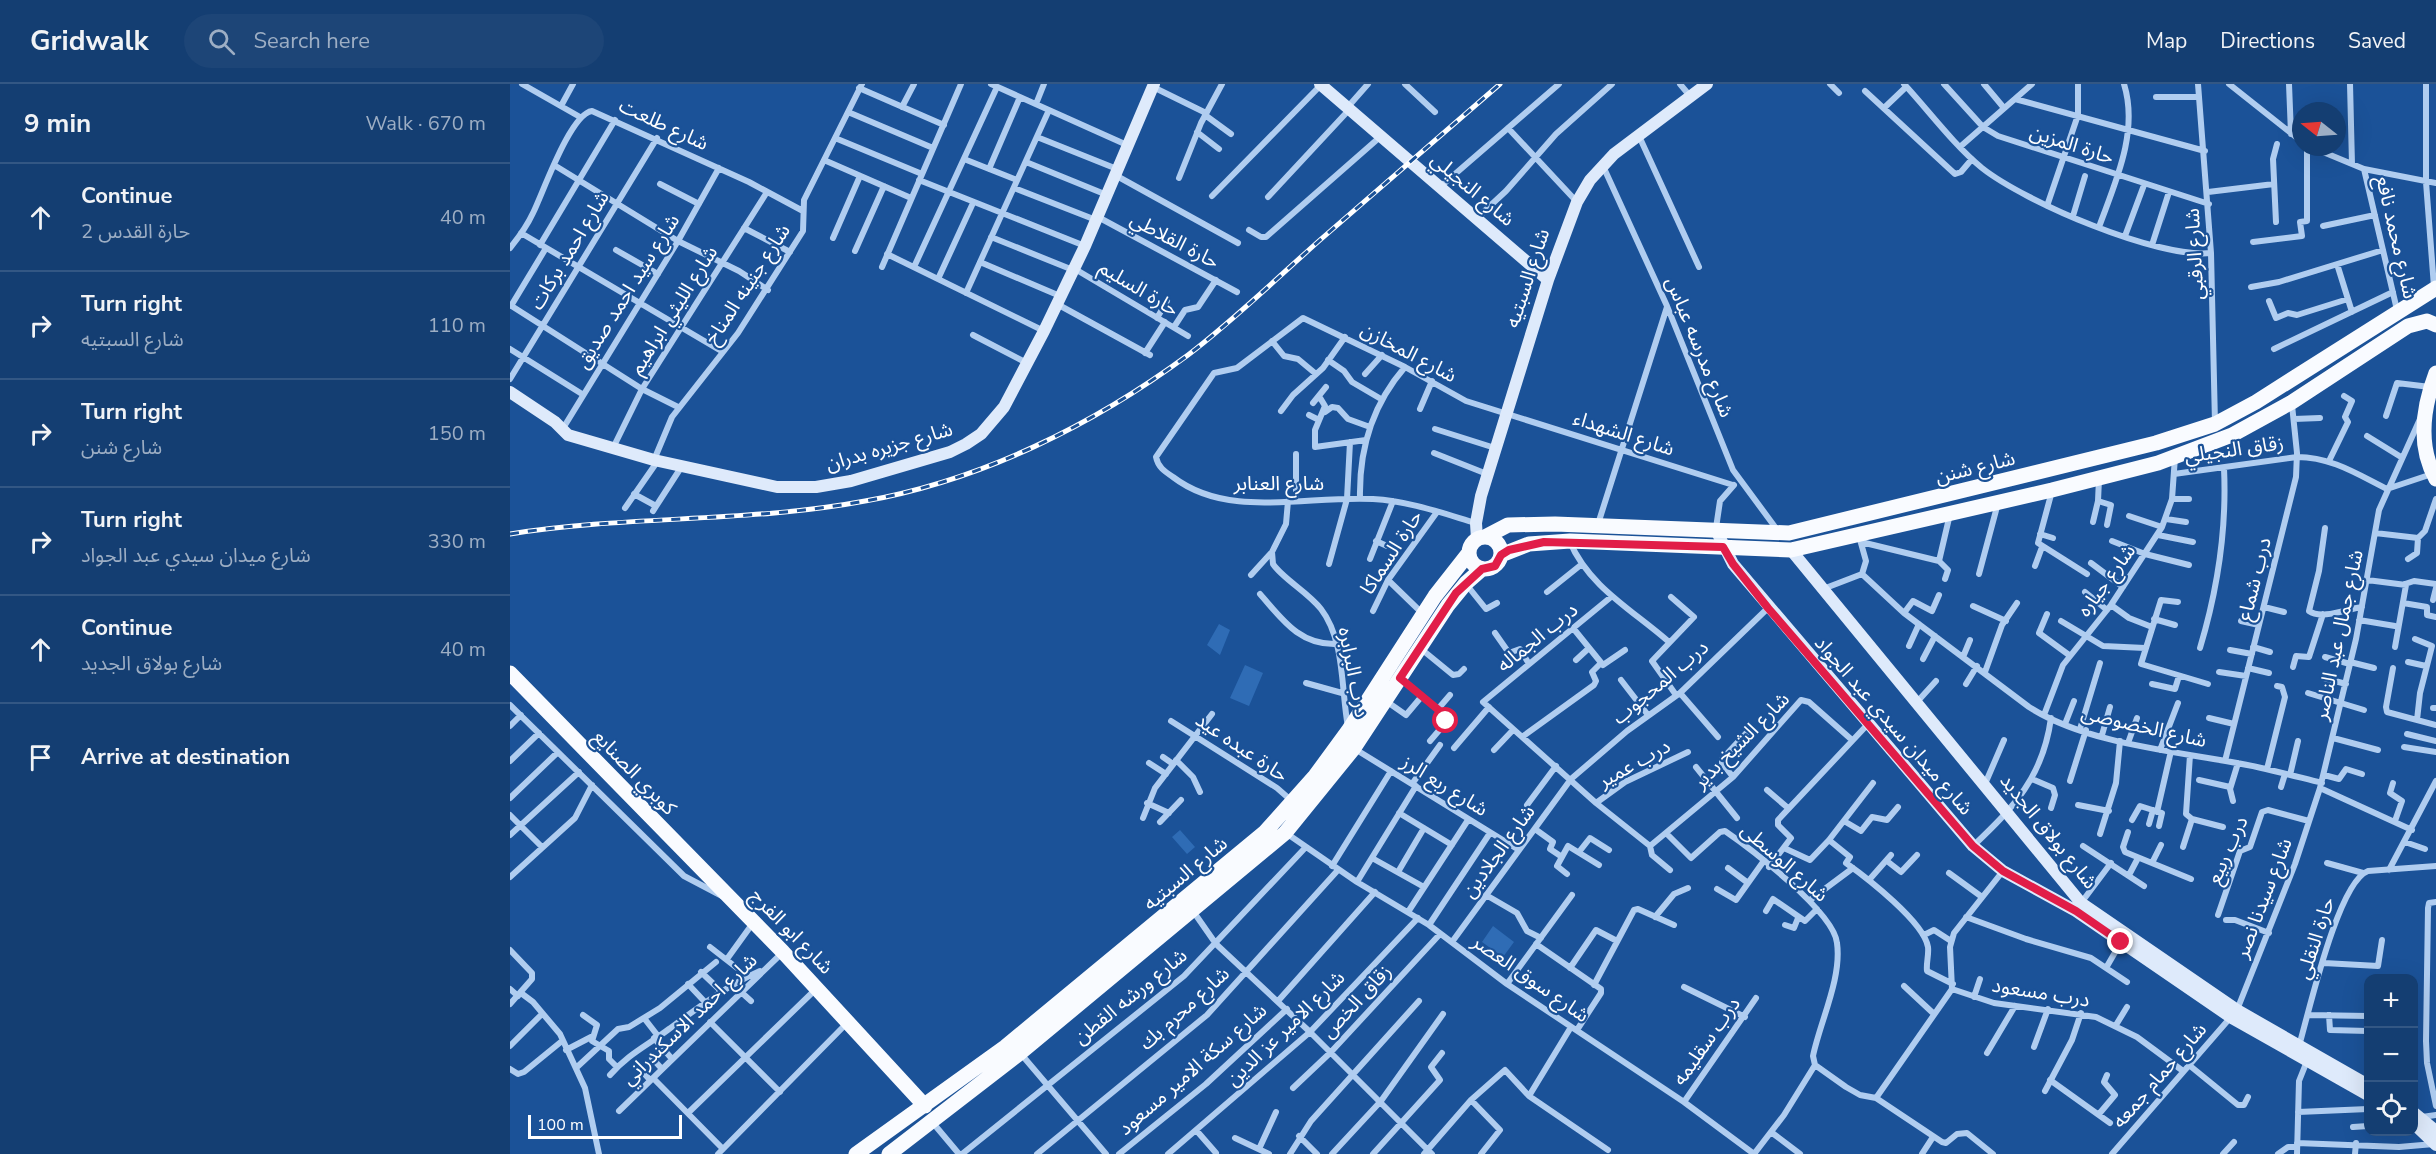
<!DOCTYPE html>
<meta charset="utf-8">
<style>
body{margin:0;font-family:"Nunito Sans","Noto Sans Arabic",sans-serif;background:#1d4577;color:#f1f3f6}
.controls{position:absolute;right:18px;bottom:18px;display:grid;overflow:hidden;border-radius:12px;box-shadow:0 6px 24px #0002}
.controls button{width:54px;height:54px;display:grid;place-items:center;padding:0;border:0;border-bottom:2px solid #335784;background:#143e72;color:#f1f3f6;font:30px sans-serif}
.compass{position:absolute;left:1782px;top:18px;width:54px;height:54px;border-radius:50%;background:#143e72;box-shadow:0 6px 24px #0002;rotate:287deg}
.scale{position:absolute;left:18px;bottom:15px;width:154px;box-sizing:border-box;padding-left:6px;border:3px solid #fff;border-top:0;font-size:16px;line-height:21px;white-space:nowrap;color:#fff;-webkit-text-stroke:4px #1b5298;paint-order:stroke}
.stop{position:absolute;width:18px;height:18px;margin:-14px;border:4px solid #e11d48;border-radius:50%;background:#fff}
.stop.end{background:#e11d48;border-color:#fff;box-shadow:0 2px 6px #0008}
.list{margin:0;padding:0;list-style:none}
h2{display:flex;justify-content:space-between;align-items:center;height:78px;margin:0;padding:0 24px;font-size:26px}
h2 small{font-size:20px;font-weight:400;color:#9daec4}
.list li{display:grid;grid-template-columns:39px 1fr auto;gap:18px;align-items:center;box-sizing:border-box;height:108px;padding:0 24px;border-top:2px solid #335784}
.list b{display:block;font-size:22px;white-space:nowrap}
.list p{margin:0;font-size:20px;white-space:nowrap;color:#9daec4}
.list em{font-size:20px;font-style:normal;color:#9daec4}
.icon{flex:none;width:33px;height:33px;fill:none;stroke:currentColor;stroke-width:2;stroke-linecap:round;stroke-linejoin:round}
.map{position:relative;flex:none;width:1926px;height:1070px;overflow:hidden}
header{display:flex;align-items:center;gap:36px;box-sizing:border-box;height:84px;padding:0 30px;background:#143e72;border-bottom:2px solid #335784}
header strong{font-size:28px}
nav{display:flex;gap:33px;margin-inline-start:auto;font-size:21px}
.search{width:420px;height:54px;background:#1d4577;display:flex;align-items:center;gap:15px;box-sizing:border-box;padding:0 21px;border-radius:33px;color:#9daec4;font-size:22px}
main{display:flex}
aside{flex:1;background:#143e72}
.map>svg:first-child{display:block}
.green{fill:#2f6cb5}
.lines{fill:none;stroke-linecap:round;stroke-linejoin:round}
.street{stroke:#b0cdf0;stroke-width:6}
.secondary{stroke:#deeafb;stroke-width:12}
.primary{stroke:#f9fbff;stroke-width:15}
.rail-casing{stroke:#fff;stroke-width:5}
.rail{stroke:#1b5298;stroke-width:3;stroke-dasharray:9;stroke-linecap:butt}
.route{stroke:#e11d48;stroke-width:8}
.labels{text-anchor:middle;stroke-width:4.5;stroke-linejoin:round;paint-order:stroke}
.street-label{font-size:20px;fill:#fff;stroke:#1b5298}
</style>
<header>
<strong>Gridwalk</strong>
<div class="search"><svg class="icon" aria-label="search" viewBox="0 0 24 24"><circle cx="10" cy="10" r="6"/><path d="M15 15l6 6"/></svg>Search here</div>
<nav><a>Map</a><a>Directions</a><a>Saved</a></nav>
</header>
<main>
<aside>
<h2>9 min<small>Walk · 670 m</small></h2>
<ul class="list">
<li><svg class="icon" aria-label="ahead" viewBox="0 0 24 24"><path d="M12 20V5M6 11l6-6 6 6"/></svg><div><b>Continue</b><p>حارة القدس 2</p></div><em>40 m</em></li>
<li><svg class="icon" aria-label="right" viewBox="0 0 24 24"><path d="M7 20v-9h11M14 6l5 5-5 5"/></svg><div><b>Turn right</b><p>شارع السبتيه</p></div><em>110 m</em></li>
<li><svg class="icon" aria-label="right" viewBox="0 0 24 24"><path d="M7 20v-9h11M14 6l5 5-5 5"/></svg><div><b>Turn right</b><p>شارع شنن</p></div><em>150 m</em></li>
<li><svg class="icon" aria-label="right" viewBox="0 0 24 24"><path d="M7 20v-9h11M14 6l5 5-5 5"/></svg><div><b>Turn right</b><p>شارع ميدان سيدي عبد الجواد</p></div><em>330 m</em></li>
<li><svg class="icon" aria-label="ahead" viewBox="0 0 24 24"><path d="M12 20V5M6 11l6-6 6 6"/></svg><div><b>Continue</b><p>شارع بولاق الجديد</p></div><em>40 m</em></li>
<li><svg class="icon" aria-label="arrive" viewBox="0 0 24 24"><path d="M6 21V4h12l-3 4 3 4H6"/></svg><div><b>Arrive at destination</b></div></li>
</ul>
</aside>
<div class="map">
<svg width="1926" height="1070" viewBox="0 0 1926 1070">
<rect width="100%" height="100%" fill="#1b5298"/>
<path class="green" d="M709,540L720,546L710,571L697,561Z
M735,581L753,589L739,622L720,614Z
M670,746L685,763L677,770L662,753Z
M983,842L1004,858L993,873L972,858Z"/>
<g class="lines">
<path class="street" d="M12,0L70,33
M481,0L617,61
M895,0L925,28
M1170,0L1180,12
M1320,0L1329,9
M1394,0C1419,27 1443,60 1472,84C1515,118 1648,175 1701,169
M1434,0L1473,43L1488,52L1699,120
M1474,0L1494,24
M1688,0L1701,169L1705,339
M1719,0L1791,57
M1779,0L1781,50
M1840,0L1842,80
M1916,0V98L1924,203
M643,3L696,29
M349,4L434,41
M1355,7L1445,90L1451,88L1462,75
M1646,13H1689
M1505,15L1695,67
M526,20L534,0
M51,22L63,0
M392,23L404,0
M1374,24L1396,3
M836,25L858,0
M338,28L423,64
M695,31L721,50
M998,44L1067,118
M687,48L709,65
M1129,52L1189,183
M527,53L607,85
M325,54L412,90
M1451,62L1522,0
M1801,63L1854,85L1926,99
M454,75L507,96
M314,76L401,114
M516,78L597,111
M44,81L168,157L229,187L258,206
M1093,82L1157,222L1223,386L1268,447
M479,85L510,13
M1854,85L1887,226
M605,91L728,159
M669,94L691,39L712,0
M409,96L575,162
M150,100L189,120
M930,103L1049,0
M504,104L586,136
M1698,108L1764,100
M702,112L811,1
M758,113L838,27
M1537,122L1568,31V0
M1563,132L1575,92
M588,133L727,208
M967,134L996,107L1046,50L1102,0
M1766,138L1763,75L1767,60
M1813,142L1865,131
M1589,143C1605,99 1629,48 1614,0
M234,144L280,168
M739,146L751,153H756L870,53
M11,149L213,268
M1615,152L1634,101
M481,153L563,186
M323,154L350,92
M1743,158L1792,152L1790,138L1797,137V63
M30,161L105,36
M1642,161L1659,108
M0,164C9,153 17,142 23,129C33,109 60,30 82,27L239,98L293,127
M106,166L148,190
M345,167L374,102
M377,170L534,247
M470,178L550,212
M1827,180L1842,228
M372,183L451,0
M404,183L487,3
M565,185L678,252
M428,195L463,119
M1741,203L1769,198L1873,166
M456,209L539,26
M1759,217L1766,234L1778,229L1787,231L1838,215
M547,220L640,271
M0,221L132,305L168,323
M1,222L36,164
M647,234L657,217
M664,243L675,226L688,223L706,196
M463,251L517,279
M762,257L774,272L788,275L806,290
M0,265L72,310
M1764,265L1883,208
M635,269L655,238
M818,276L834,287L842,298L871,315
M855,290L872,271
M0,295L147,54
M809,312L815,322L805,346V363L856,356
M803,319L816,303
M910,325L922,297
M771,327L783,311L813,284L835,253
M815,328L822,323L828,324L838,335L860,343
M799,331L809,336
M1876,332L1887,299L1920,303
M1784,335L1810,334
M925,345L985,364
M52,346L168,157L209,84
M1857,352L1891,373
M103,364L132,305L257,108
M924,369L977,390
M786,370V417
M144,376L162,333L228,249L293,147L294,116L352,0
M1819,377L1838,338L1835,333L1842,317L1834,312
M1664,390L1787,373C1821,373 1847,390 1877,405
M1877,405L1922,390
M1542,407L1528,459L1577,490
M124,410L146,422
M850,414C849,365 862,321 895,283
M1662,415H1679
M778,417L776,440L762,468L763,480C773,495 798,508 811,525C835,556 831,606 838,643
M1588,417L1601,421L1597,441
M115,424L147,378
M143,427L172,382
M1619,432L1652,443
M1656,435L1676,438
M1583,438L1588,417L1589,395
M966,439C932,429 898,417 863,415C798,411 719,436 663,393C654,387 648,383 646,373L704,289L727,284L793,234L895,283L956,317L1223,401
M1088,440L1157,223
M1206,444L1210,417L1224,401
M1815,444L1809,487L1799,527C1811,536 1837,525 1852,523
M1865,449L1908,454L1915,447L1926,415
M1530,450L1543,454
M1648,451L1683,458
M866,457L877,462
M1602,457L1635,470L1679,481
M1060,458C1079,503 1124,527 1159,558
M1351,458L1429,477
M860,475L883,417
M1898,475L1907,469L1908,454
M1581,479L1613,503
M819,480L837,415L840,358
M1525,482L1532,463
M1352,490L1394,529L1519,623C1575,659 1662,667 1727,679C1756,684 1784,692 1812,699
M1469,490L1488,419
M741,491L761,469
M1435,495L1438,486L1429,477L1440,430
M878,496L912,529
M1857,496L1896,501L1885,563
M956,500L976,525L987,519
M1895,500L1904,497L1926,500
M1313,505L1352,490L1356,477L1349,452
M1037,508L1072,480
M1575,508L1597,526
M750,510C772,535 789,561 826,560
M1101,513L973,618L1086,719L1140,762L1223,693L1291,616L1299,618L1342,656
M1161,513L1184,533L1142,577L1166,611
M1923,516L1926,504
M1668,518L1651,516L1631,580L1698,600
M1893,519L1917,523V531L1926,533
M1601,521L1619,534L1642,543
M1463,522L1496,537
M1754,523L1774,528
M863,527L878,496L927,428
M1394,529L1403,517L1422,527L1429,511
M1537,530L1529,549L1559,571
M1644,535L1665,541
M1849,536L1885,542
M1551,537L1593,562L1635,564
M1731,537L1749,541
M1063,544L1093,581L1115,566
M985,549L999,569L1010,565L1019,580
M1905,555L1922,562L1910,609L1907,636
M1399,562L1409,540
M1743,563L1760,568
M910,564L943,591L949,590L954,585
M1690,564C1708,504 1717,447 1714,384
M1720,566L1742,570
M1453,573L1460,556
M1815,573L1840,580
M1413,575L1425,552
M1066,576L1079,564
M1840,578L1864,584
M1898,578L1916,582
M1783,583L1786,572L1799,573L1813,530
M1738,584L1759,589
M1883,584L1876,623L1877,628L1926,641
M1475,588L1492,541L1507,519
M1709,588L1736,592
M890,594L937,633L938,636L920,657
M1814,594L1836,600
M1111,596L1138,631
M796,599L832,609
M1456,600L1467,582
M1642,600L1665,605L1669,592
M1170,609L1208,653
M1798,609L1854,626
M876,617L896,631L912,612
M1407,618L1426,597
M0,621L174,792L212,812
M1923,624H1926
M928,625L940,611
M1534,631L1553,581L1601,521L1652,443L1662,415L1665,373
M1699,634L1724,640
M661,637L767,704L783,718
M1555,640L1564,617
M0,642L11,631
M1570,645L1590,579
M1897,650L1926,657
M1592,651L1600,623
M1012,653L1084,601L1086,597L1082,588L1091,579
M1823,654L1868,666
M1618,659L1627,634
M1894,663L1926,668
M944,664L979,623
M845,665L1009,766
M984,666L1003,646
M1650,666L1668,619
M1680,671L1676,730L1682,735L1713,743
M653,673L663,680
M666,676L683,693L690,708
M0,677L29,649
M1715,677L1786,393L1787,369L1782,321
M639,679L656,690
M1186,683L1227,734
M1757,685L1775,613L1772,603L1767,602
M1780,691L1788,657
M1814,691L1829,695L1836,685L1852,690
M1223,693L1212,679V675L1241,644
M1522,695L1543,704L1545,711L1541,724
M1689,696L1720,703
M1560,697L1576,646
M1883,699L1880,709L1892,717L1885,737
M902,700L930,661
M1475,700L1494,656
M1771,703L1775,690
M1810,704L1902,746
M1257,706L1278,724
M0,714L48,668
M1723,717L1720,705L1728,679
M637,719L659,729
M1086,719L1115,698L1178,668
M1017,721L1046,682
M1568,721L1599,727
M1647,728L1661,667
M889,729L942,761
M0,731L32,763
M633,734L645,704L702,630
M1622,736L1630,722L1652,729L1649,742
M1334,737L1351,747L1362,733L1377,736L1388,723
M650,738L671,716
M1639,740L1643,726
M1025,745L1043,758L1040,765L1052,773
M1618,748L1613,763L1615,768L1681,795
M776,749L847,798L919,841L997,900L1174,1018L1244,1070
M1157,750L1181,774L1210,748L1215,747C1241,765 1324,828 1327,859C1332,894 1310,938 1303,972L1305,981L1336,1003L1350,1011L1366,1014L1432,1058L1436,1059L1447,1050L1457,1049L1483,1070
M1590,750L1606,699L1610,657
M0,751L69,688
M1319,756L1340,773L1336,779C1357,794 1414,838 1418,863C1419,871 1416,879 1417,887L1443,900
M1895,758L1915,765
M1140,762L1142,771L1160,786
M1463,762C1504,723 1533,693 1541,634
M1573,762L1634,802
M1673,763L1682,735
M1274,764L1300,776L1319,756L1363,699
M1069,768L1080,754L1099,766
M862,774L914,803
M1377,777L1391,788L1407,771
M1642,779L1651,761
M1817,779L1853,789
M822,782L881,687
M1259,783L1281,754L1268,741V736L1358,640
M1218,784L1238,799
M1879,786L1926,697
M888,788L914,744
M1439,789L1472,813
M1057,790L1047,782L1058,762L1089,781
M1619,791L1628,774
M0,793L65,734L82,701
M1359,796L1381,771
M847,798L906,702
M1207,805L1226,816L1253,778
M976,811L1007,829L1017,847L1031,854
M1300,816L1343,784
M1926,818L1919,819L1918,824L1916,957L1917,979L1926,1022
M1571,819L1601,779
M683,827L706,860L800,948L922,1070
M1256,827L1263,815L1295,837L1307,825
M898,828L958,736
M1708,831L1730,767L1740,763L1752,728L1758,726L1799,737
M1145,833L1164,810L1178,804
M1456,833L1516,855L1581,874L1617,898
M1716,836H1725L1759,849
M919,841L980,749
M1275,841L1284,844L1288,834
M1414,851L1424,846L1441,857
M942,858L1061,695L1117,647L1170,609L1258,524
M1026,860L1091,905V909L1067,946
M200,863L227,884
M0,866L22,889V895L0,920
M217,875L243,839
M1814,879L1868,882L1872,856
M1060,884L1086,846L1107,857
M1596,884L1611,858
M191,888L211,907
M178,900L194,917
M997,900L1062,811
M1084,901L1124,826L1128,825L1164,841
M1394,902L1424,930
M1174,903L1235,933
M0,905L8,912
M1442,905L1484,919L1586,933L1627,953L1673,987
M231,908L241,917
M11,909L23,918L50,950L75,1004L89,1070
M1464,913L1470,895
M768,917L865,808
M73,931L87,941L82,957L99,967V975L107,983
M1798,931L1858,932
M1819,931L1820,946L1858,947
M134,934L148,952
M200,938L270,1008
M1606,941L1617,923
M144,954L162,975
M0,962L32,930
M1789,962C1799,928 1828,798 1858,787L1926,782
M1524,963L1538,925
M56,966L81,953
M1477,969L1505,922
M511,970L596,1070
M142,974L152,985
M1679,981L1728,1021H1734L1738,1013
M66,984L108,945L119,943L150,924L206,878
M0,985L8,990L14,988L52,957
M130,985L140,996
M100,991C118,970 138,961 159,945C189,923 216,902 250,887
M143,994L213,1065
M1540,996L1600,1039
M783,1004L821,968L930,850
M1535,1007L1562,956L1571,929
M1019,1012L1061,943
M1366,1014L1442,905L1440,863L1444,849L1493,787
M961,1016L990,1046L971,1070
M1174,1018L1246,914
M109,1027L272,869
M1788,1028L1858,1025
M178,1029L307,904
M1589,1030L1605,1011L1594,998L1597,991
M1912,1033L1926,1031
M423,1039L449,1070
M1843,1043L1858,1042
M686,1046L706,1069
M1261,1048L1290,1070
M789,1052L807,1070
M725,1054L759,1070
M1787,1059L1889,1063L1924,1060
M749,1065L766,1028
M208,1070L338,938
M452,1070L674,892L795,764
M527,1070L697,931L828,786
M609,1070L696,1000L777,925
M658,1070L800,948L908,834
M780,1070L801,1037L909,917
M822,1070L871,1017L933,930
M863,1070L930,996L921,983L932,969
M914,1070L961,1016L995,986L1019,1012L1098,1066
M1244,1070L1274,1031L1305,981
M1412,1070L1423,1053
M1602,1070L1727,926L1785,780L1810,704L1846,555L1869,426L1910,335
M1713,1070L1724,1058
M1768,1070L1778,1063H1787
M1787,1070L1789,997L1797,977
M1845,1070L1846,1059"/>
<path class="secondary" d="M810,0L1038,196
M0,308L45,338L58,351L144,376L267,403H306L341,397L440,368L456,360L471,350L494,323L534,247L575,162L644,0
M1206,446L1223,480L1463,762L1493,787L1566,827L1722,934L1858,1011
M967,455L966,439L971,412L1038,196L1067,118L1080,96L1104,70L1197,0
M1281,466L1571,819L1727,926L1858,1001
M1904,1029L1926,1047
M1904,1040L1926,1061"/>
<path class="primary" d="M1926,289C1913,323 1907,361 1926,395
M975,453L998,441L1045,440L1279,449L1646,359L1705,340L1746,318L1926,204
M959 469a16 16 0 1 1 32 0a16 16 0 1 1-32 0Z
M991,471L1019,460L1060,457L1281,466L1542,406L1648,379L1722,351L1782,318L1898,242L1917,237L1926,241
M0,589L273,868L415,1022
M346,1070L495,963L755,748L805,692L838,647L925,512L958,470
M379,1070L510,969L775,749L844,664L938,521L956,499L972,485"/>
<defs>
<path id="rail" d="M0,450C118,431 238,439 355,417C472,396 583,341 678,271C724,236 767,194 810,156C870,104 930,52 990,0"/>
</defs>
<use href="#rail" class="rail-casing"/>
<use href="#rail" class="rail"/>
</g>
<g class="lines">
<path class="route" d="M936,637L937,633L890,594L946,509L972,485L985,482L991,471L999,466L1034,458L1213,463L1223,480L1258,524L1463,762L1493,787L1566,827L1611,858"/>
</g>
<g class="labels">
<g class="street-label">
<text transform="translate(154 40) rotate(25)" y="7">شارع طلعت</text>
<text transform="translate(1562 60) rotate(18)" y="7">حارة المزين</text>
<text transform="translate(963 105) rotate(40)" y="7">شارع النجيلي</text>
<text transform="translate(1887 153) rotate(77)" y="7">شارع محمد نافع</text>
<text transform="translate(665 156) rotate(28)" y="7">حارة القلاطي</text>
<text transform="translate(59 166) rotate(-59)" y="7">شارع احمد بركات</text>
<text transform="translate(1684 170) rotate(-93)" y="7">شارع الرقبي</text>
<text transform="translate(1017 194) rotate(-72)" y="7">شارع السبتيه</text>
<text transform="translate(237 200) rotate(-57)" y="7">شارع جنينه المناخ</text>
<text transform="translate(629 204) rotate(31)" y="7">حارة السليم</text>
<text transform="translate(117 207) rotate(-58)" y="7">شارع سيد احمد صديق</text>
<text transform="translate(163 226) rotate(-58)" y="7">شارع الليثي ابراهيم</text>
<text transform="translate(1190 263) rotate(68)" y="7">شارع مدرسه عباس</text>
<text transform="translate(899 268) rotate(28)" y="7">شارع المخازن</text>
<text transform="translate(1114 349) rotate(18)" y="7">شارع الشهداء</text>
<text transform="translate(379 362) rotate(-16)" y="7">شارع جزيره بدران</text>
<text transform="translate(1724 365) rotate(-8)" y="7">زقاق النجيلي</text>
<text transform="translate(1465 383) rotate(-14)" y="7">شارع شنن</text>
<text x="769" y="406">شارع العنابر</text>
<text transform="translate(881 468) rotate(-57)" y="7">حارة السماكا</text>
<text transform="translate(1744 495) rotate(-76)" y="7">درب شماع</text>
<text transform="translate(1596 496) rotate(-54)" y="7">شارع جياره</text>
<text transform="translate(1828 551) rotate(-78)" y="7">شارع جمال عبد الناصر</text>
<text transform="translate(1027 553) rotate(-39)" y="7">درب الجماله</text>
<text transform="translate(844 588) rotate(79)" y="7">درب البرابره</text>
<text transform="translate(1150 598) rotate(-40)" y="7">درب المحجوب</text>
<text transform="translate(1384 641) rotate(49)" y="7">شارع ميدان سيدي عبد الجواد</text>
<text transform="translate(1634 642) rotate(13)" y="7">شارع الخصوصى</text>
<text transform="translate(1231 656) rotate(-45)" y="7">شارع الشيخ بدير</text>
<text transform="translate(732 663) rotate(34)" y="7">حارة عبده عيد</text>
<text transform="translate(1124 679) rotate(-29)" y="7">درب عمير</text>
<text transform="translate(125 688) rotate(46)" y="7">كوبري الصنايع</text>
<text transform="translate(935 701) rotate(32)" y="7">شارع ربع الرز</text>
<text transform="translate(1539 747) rotate(51)" y="7">شارع بولاق الجديد</text>
<text transform="translate(1717 766) rotate(-66)" y="7">درب ربيع</text>
<text transform="translate(988 767) rotate(-54)" y="7">شارع الجلادين</text>
<text transform="translate(1275 778) rotate(41)" y="7">شارع الوسطى</text>
<text transform="translate(675 789) rotate(-40)" y="7">شارع السبتيه</text>
<text transform="translate(1753 814) rotate(-69)" y="7">شارع سيدنا نصر</text>
<text transform="translate(282 847) rotate(46)" y="7">شارع ابو الفرج</text>
<text transform="translate(1805 854) rotate(-72)" y="7">حارة النقلي</text>
<text transform="translate(1021 894) rotate(35)" y="7">شارع سوق العصر</text>
<text transform="translate(1531 908) rotate(9)" y="7">درب مسعود</text>
<text transform="translate(620 912) rotate(-39)" y="7">شارع ورشه القطن</text>
<text transform="translate(846 917) rotate(-47)" y="7">زقاق الخص</text>
<text transform="translate(674 924) rotate(-42)" y="7">شارع محرم بك</text>
<text transform="translate(179 935) rotate(-44)" y="7">شارع احمد الاسكندراني</text>
<text transform="translate(775 944) rotate(-44)" y="7">شارع الامير عز الدين</text>
<text transform="translate(1196 957) rotate(-55)" y="7">درب سقليمه</text>
<text transform="translate(682 985) rotate(-41)" y="7">شارع سكة الامير مسعود</text>
<text transform="translate(1649 991) rotate(-49)" y="7">شارع حمام جمعه</text>
</g>
</g>
</svg>
<div class="controls">
<button>+</button>
<button>−</button>
<button><svg class="icon" aria-label="locate" viewBox="0 0 24 24"><circle cx="12" cy="12" r="6"/><path d="M12 2v4M12 18v4M2 12h4M18 12h4"/></svg></button>
</div>
<svg class="compass" viewBox="-18 -18 36 36"><path d="M0-13l5 13h-10z" fill="#e53935"/><path d="M0 13l5-13h-10z" fill="#9daec4"/></svg>
<div class="scale">100 m</div>
<div class="stop" style="left:936px;top:637px"></div>
<div class="stop end" style="left:1611px;top:858px"></div>
</div>
</main>
